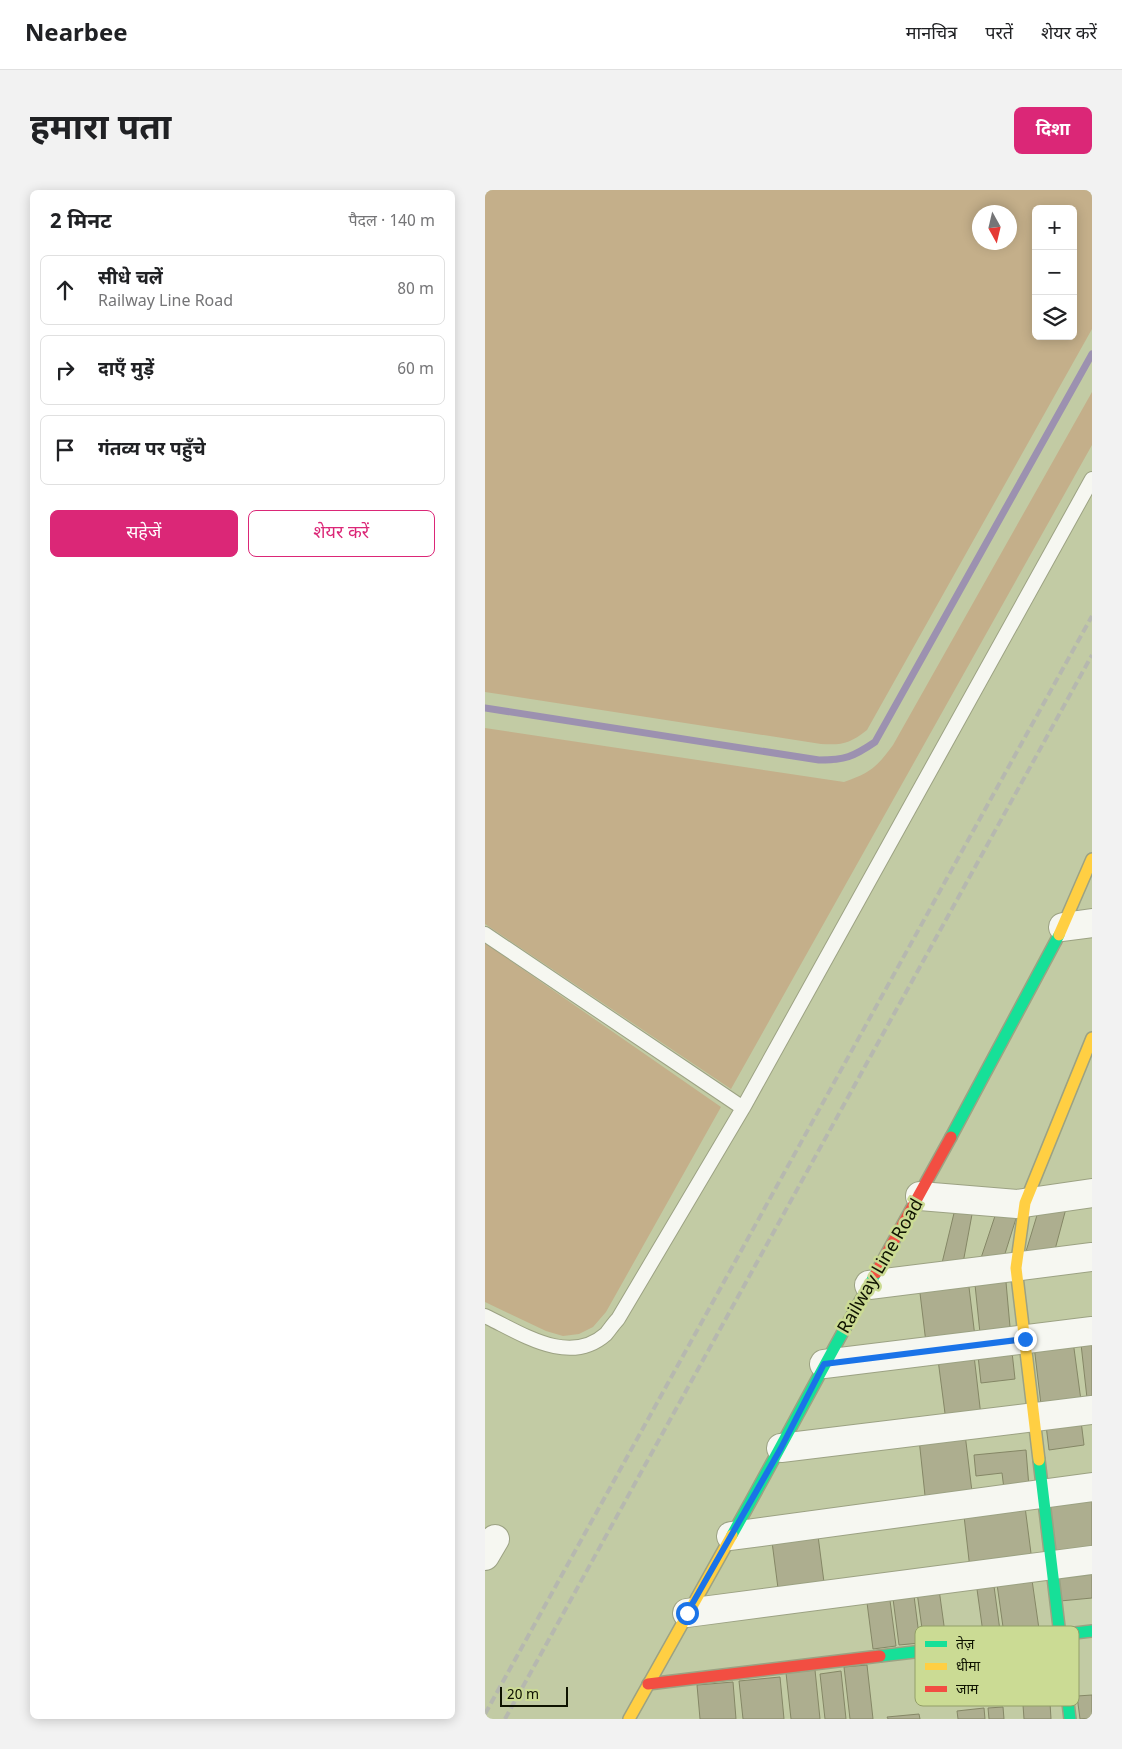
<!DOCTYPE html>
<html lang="hi">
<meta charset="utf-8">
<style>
body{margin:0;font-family:Georgia,"Noto Sans Devanagari",serif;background:#f2f2f2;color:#202124}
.controls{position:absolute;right:15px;top:15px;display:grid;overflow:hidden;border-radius:8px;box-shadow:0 2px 12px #0003}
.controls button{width:45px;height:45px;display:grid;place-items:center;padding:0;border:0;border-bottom:1px solid #e0e0e0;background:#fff;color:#202124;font:25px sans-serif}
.compass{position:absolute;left:487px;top:15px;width:45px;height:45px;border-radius:50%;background:#fff;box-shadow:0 2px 12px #0003;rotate:172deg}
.scale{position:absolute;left:15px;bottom:12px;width:68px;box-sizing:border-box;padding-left:5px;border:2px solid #0f1300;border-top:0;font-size:14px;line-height:18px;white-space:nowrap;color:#0f1300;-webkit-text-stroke:4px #cbdb94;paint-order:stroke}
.stop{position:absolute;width:15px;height:15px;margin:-11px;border:4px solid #1a73e8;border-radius:50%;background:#fff}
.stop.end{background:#1a73e8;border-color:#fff;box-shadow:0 1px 5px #0008}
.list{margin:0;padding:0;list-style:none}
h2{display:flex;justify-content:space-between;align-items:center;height:65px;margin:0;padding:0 20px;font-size:21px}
h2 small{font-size:16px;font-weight:400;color:#757577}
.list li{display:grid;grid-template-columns:32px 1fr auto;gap:15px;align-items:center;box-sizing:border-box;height:70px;margin:0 10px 10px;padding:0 10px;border:1px solid #e0e0e0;border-radius:8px}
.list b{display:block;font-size:19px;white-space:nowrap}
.list p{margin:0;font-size:16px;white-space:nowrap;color:#757577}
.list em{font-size:16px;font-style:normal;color:#757577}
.actions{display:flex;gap:10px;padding:15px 20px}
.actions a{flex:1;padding:11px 0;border:1px solid #db2777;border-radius:8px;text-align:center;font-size:18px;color:#db2777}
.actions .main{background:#db2777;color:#fff}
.icon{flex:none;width:28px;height:28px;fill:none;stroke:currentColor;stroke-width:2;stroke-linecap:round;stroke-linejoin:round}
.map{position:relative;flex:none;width:607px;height:1529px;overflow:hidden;border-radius:8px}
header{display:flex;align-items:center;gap:30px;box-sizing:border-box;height:70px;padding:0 25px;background:#fff;border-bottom:1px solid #e0e0e0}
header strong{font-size:24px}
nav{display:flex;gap:28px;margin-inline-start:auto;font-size:18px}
.intro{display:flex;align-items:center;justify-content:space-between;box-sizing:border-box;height:120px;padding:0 30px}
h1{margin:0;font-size:35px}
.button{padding:12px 22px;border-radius:8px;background:#db2777;color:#fff;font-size:18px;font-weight:700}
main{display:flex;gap:30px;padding:0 30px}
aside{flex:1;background:#fff;border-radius:8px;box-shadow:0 2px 12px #0003}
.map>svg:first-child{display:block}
.green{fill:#c4af8a;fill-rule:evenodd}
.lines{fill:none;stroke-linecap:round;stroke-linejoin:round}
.stream{stroke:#9c91b0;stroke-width:7}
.building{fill:#adae8f;stroke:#858766}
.lane-casing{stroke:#9ca283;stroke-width:16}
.street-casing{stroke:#9ca283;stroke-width:30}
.fast-casing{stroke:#9ca283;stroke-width:14}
.slow-casing{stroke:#9ca283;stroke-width:14}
.jam-casing{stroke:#9ca283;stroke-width:14}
.lane{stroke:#f6f7f1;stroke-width:14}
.street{stroke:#f6f7f1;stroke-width:28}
.fast{stroke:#16e098;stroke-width:11}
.slow{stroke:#ffcf43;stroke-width:11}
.jam{stroke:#f24e42;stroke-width:11}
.rail{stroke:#b6b8af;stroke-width:4;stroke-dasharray:8 4;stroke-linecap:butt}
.route{stroke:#1a73e8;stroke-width:6}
.labels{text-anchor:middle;stroke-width:5;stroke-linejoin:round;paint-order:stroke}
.street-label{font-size:18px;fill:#0f1300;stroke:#cbdb94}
.key{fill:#cbdb94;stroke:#939f68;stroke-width:1}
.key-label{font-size:14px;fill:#0f1300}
</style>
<header>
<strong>Nearbee</strong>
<nav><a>मानचित्र</a><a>परतें</a><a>शेयर करें</a></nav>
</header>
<div class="intro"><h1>हमारा पता</h1><a class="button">दिशा</a></div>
<main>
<aside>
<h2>2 मिनट<small>पैदल · 140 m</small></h2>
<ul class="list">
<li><svg class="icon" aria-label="ahead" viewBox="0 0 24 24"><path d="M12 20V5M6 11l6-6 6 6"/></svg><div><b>सीधे चलें</b><p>Railway Line Road</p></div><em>80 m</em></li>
<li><svg class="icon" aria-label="right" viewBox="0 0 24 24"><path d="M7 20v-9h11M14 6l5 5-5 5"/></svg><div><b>दाएँ मुड़ें</b></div><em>60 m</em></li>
<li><svg class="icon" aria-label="arrive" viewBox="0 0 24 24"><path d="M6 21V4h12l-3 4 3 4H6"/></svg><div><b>गंतव्य पर पहुँचे</b></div></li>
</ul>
<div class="actions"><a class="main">सहेजें</a><a>शेयर करें</a></div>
</aside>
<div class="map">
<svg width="607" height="1529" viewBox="0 0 607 1529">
<rect width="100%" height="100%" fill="#c2cba4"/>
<path class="green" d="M0,0H607V139L382,540C364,554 358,555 336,554L0,502ZM551,19H588V146H551ZM494,22H524V52H494Z
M607,202V255L246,899L0,734V538L359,592C385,583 392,577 408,555Z
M0,753L236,917L121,1122L108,1137L94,1144L78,1146L61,1141L0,1112Z"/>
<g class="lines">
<path class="stream" d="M0,518L334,570C360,570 368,567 390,552L607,164"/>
</g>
<path class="building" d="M583,1011L568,1067L539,1068L556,1012Z
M470,1019H488L478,1073H457Z
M534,1019L518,1070L495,1071L512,1020Z
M520,1081L526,1148L496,1153L489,1085Z
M483,1089L491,1155L442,1161L434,1095Z
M607,1144V1216L603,1217L595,1145Z
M588,1151L597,1218L557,1223L549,1156Z
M526,1153L530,1189L496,1193L492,1157Z
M488,1157L496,1226L461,1231L452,1162Z
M596,1231L599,1255L564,1260L561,1235Z
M480,1244L488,1310L441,1315L434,1249Z
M541,1260L544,1297L519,1299L517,1283L491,1286L489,1265Z
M607,1302V1365L572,1369L563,1308Z
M539,1309L547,1371L485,1379L478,1317Z
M332,1338L340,1400L294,1406L286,1344Z
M607,1381V1408L575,1411L572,1385Z
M546,1383L554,1439L519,1444L511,1387Z
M508,1389L516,1448L499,1450L491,1392Z
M453,1392L461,1450L439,1453L431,1395Z
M428,1398L435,1453L414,1455L407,1401Z
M404,1403L411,1456L388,1459L381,1405Z
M382,1475L388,1529H365L359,1477Z
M330,1480L335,1529H306L301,1483Z
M356,1481L361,1529H340L335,1484Z
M295,1487L299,1529H258L254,1491Z
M248,1492L251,1529H215L212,1495Z
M607,1505V1528L595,1529L592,1506Z
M565,1513L566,1529H539L538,1515Z
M518,1517L519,1529H504L503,1518Z
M499,1518L500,1529H473L472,1521Z
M434,1524L435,1529H403L402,1527Z"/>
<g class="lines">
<defs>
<path id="lane" d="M0,744L258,918
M0,1126C36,1143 84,1177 121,1144C125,1139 129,1133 133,1129L258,918L607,289"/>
<path id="street" d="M578,737L607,733
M435,1006L532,1014L607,1003
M384,1095L607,1067
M339,1174L607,1141
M296,1258L607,1220
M246,1346L607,1297
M0,1366L10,1349
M202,1423L607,1370"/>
<path id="fast" d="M466,947L574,745
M554,1270L585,1529
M247,1345C296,1258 341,1170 391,1083
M395,1466L607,1441"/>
<path id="slow" d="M574,745L607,669
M554,1270L531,1078L540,1013L607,848
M144,1529L247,1345"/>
<path id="jam" d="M391,1083L466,947
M163,1494L395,1466"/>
</defs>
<use href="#lane" class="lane-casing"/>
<use href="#street" class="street-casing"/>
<use href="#fast" class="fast-casing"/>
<use href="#slow" class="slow-casing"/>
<use href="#jam" class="jam-casing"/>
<use href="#lane" class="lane"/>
<use href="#street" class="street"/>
<use href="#fast" class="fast"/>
<use href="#slow" class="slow"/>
<use href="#jam" class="jam"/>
<path class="rail" d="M0,1524L607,426
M20,1529L607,465"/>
</g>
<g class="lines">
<path class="route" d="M202,1423L296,1258L339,1174L540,1149"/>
</g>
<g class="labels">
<g class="street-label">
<text transform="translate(395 1076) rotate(-60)" y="6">Railway Line Road</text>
</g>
</g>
<rect x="430" y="1436" width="164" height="80" rx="8" class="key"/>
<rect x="440" y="1451" width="22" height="6" fill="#16e098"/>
<rect x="440" y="1473" width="22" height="7" fill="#ffcf43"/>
<rect x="440" y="1496" width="22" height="6" fill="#f24e42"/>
<g class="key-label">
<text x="471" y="1459">तेज़</text>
<text x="471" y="1481">धीमा</text>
<text x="471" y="1504">जाम</text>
</g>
</svg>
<div class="controls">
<button>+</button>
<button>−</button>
<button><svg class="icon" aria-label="layers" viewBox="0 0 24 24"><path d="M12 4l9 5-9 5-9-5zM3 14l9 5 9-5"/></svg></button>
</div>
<svg class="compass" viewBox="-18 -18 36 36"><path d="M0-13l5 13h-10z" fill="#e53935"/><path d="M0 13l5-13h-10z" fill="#757577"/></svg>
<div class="scale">20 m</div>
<div class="stop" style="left:202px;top:1423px"></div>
<div class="stop end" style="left:540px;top:1149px"></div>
</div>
</main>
